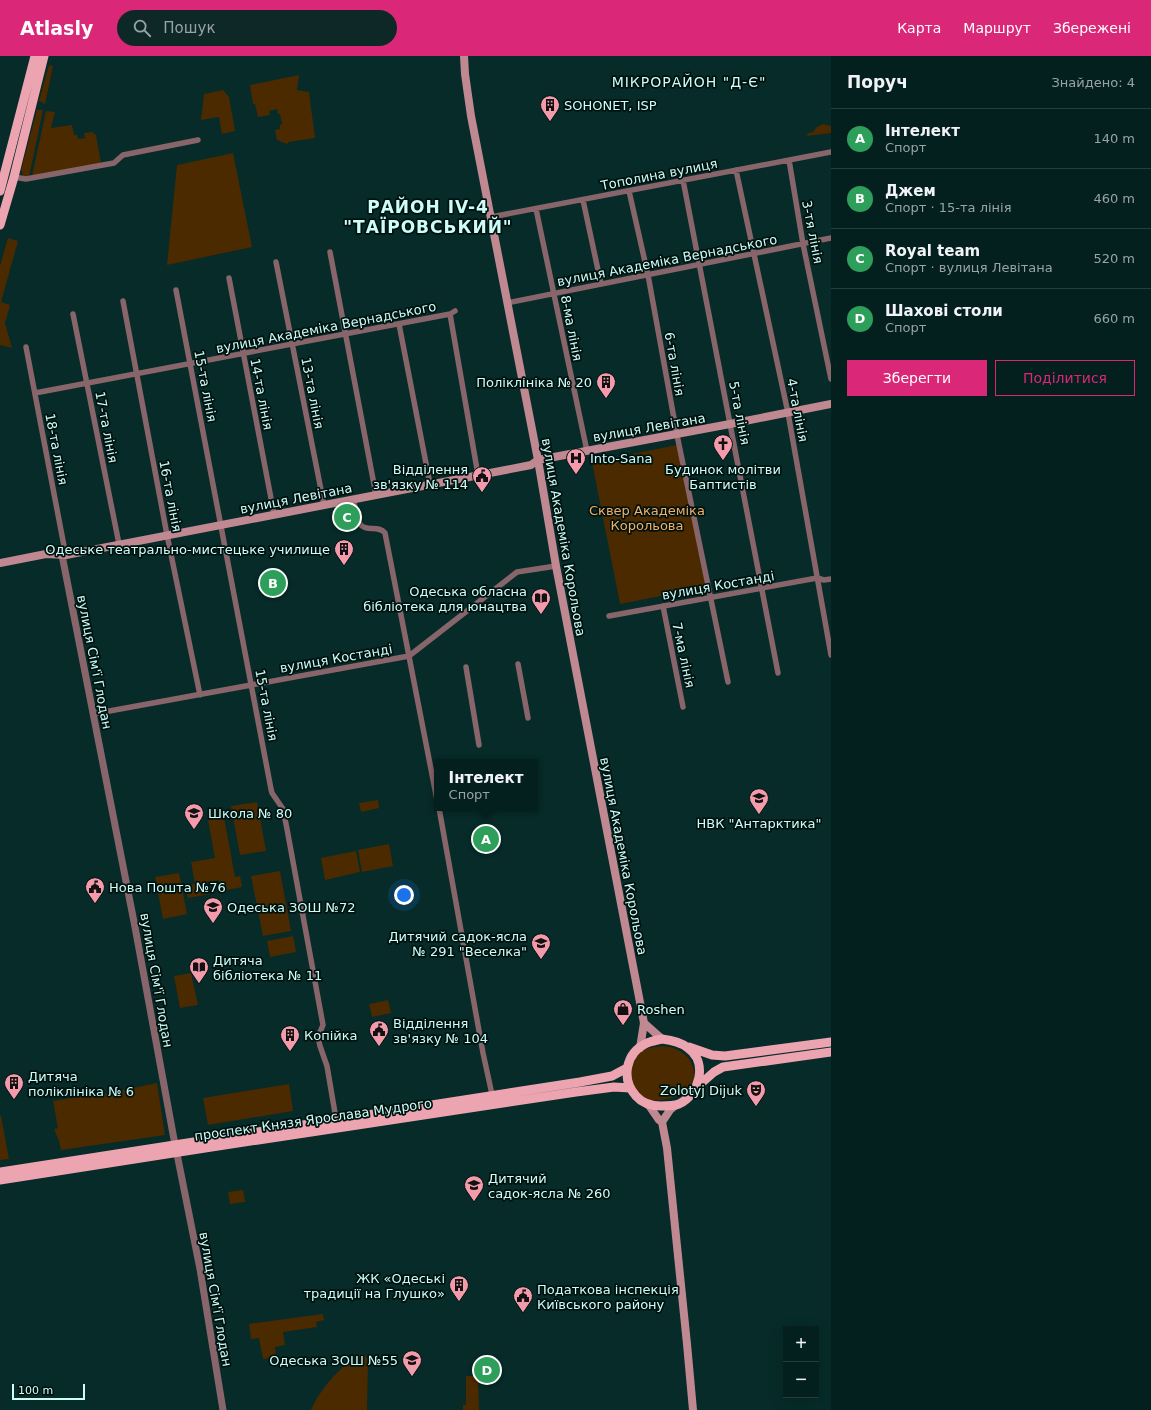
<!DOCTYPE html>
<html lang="uk">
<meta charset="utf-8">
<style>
body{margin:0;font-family:"DejaVu Sans",sans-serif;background:#0d2827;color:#f1f3f6}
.controls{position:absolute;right:12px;bottom:12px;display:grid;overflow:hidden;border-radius:0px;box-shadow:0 4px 16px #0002}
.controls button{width:36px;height:36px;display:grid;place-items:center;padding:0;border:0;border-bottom:1px solid #253e3c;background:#04201e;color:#f1f3f6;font:20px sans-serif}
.scale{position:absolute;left:12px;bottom:10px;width:73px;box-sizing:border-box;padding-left:4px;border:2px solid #ccfdf7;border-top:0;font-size:11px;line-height:14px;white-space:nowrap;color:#ccfdf7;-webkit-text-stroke:3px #001210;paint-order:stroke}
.you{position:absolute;left:404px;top:839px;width:14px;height:14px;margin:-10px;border:3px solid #fff;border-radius:50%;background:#1a73e8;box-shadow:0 0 0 6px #1a73e833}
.badge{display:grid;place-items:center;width:26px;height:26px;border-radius:50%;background:#db2777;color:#fff;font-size:13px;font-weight:700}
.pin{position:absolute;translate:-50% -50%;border:2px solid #fff;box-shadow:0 1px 4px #0006}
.popup{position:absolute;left:434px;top:703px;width:104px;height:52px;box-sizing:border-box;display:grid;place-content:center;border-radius:0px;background:#04201e;filter:drop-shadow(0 1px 3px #0005);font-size:13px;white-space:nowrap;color:#97a3a4}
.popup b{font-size:15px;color:#f1f3f6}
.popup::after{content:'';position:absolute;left:50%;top:100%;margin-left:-8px;border:8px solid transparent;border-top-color:#04201e}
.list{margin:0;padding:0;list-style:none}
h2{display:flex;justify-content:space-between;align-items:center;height:52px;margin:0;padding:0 16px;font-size:17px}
h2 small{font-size:13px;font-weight:400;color:#97a3a4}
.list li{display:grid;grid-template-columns:26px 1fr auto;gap:12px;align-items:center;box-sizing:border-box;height:60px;padding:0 16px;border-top:1px solid #253e3c}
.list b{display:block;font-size:15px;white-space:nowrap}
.list p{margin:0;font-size:13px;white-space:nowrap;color:#97a3a4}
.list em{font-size:13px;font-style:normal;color:#97a3a4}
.actions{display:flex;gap:8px;padding:12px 16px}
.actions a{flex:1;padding:9px 0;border:1px solid #db2777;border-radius:0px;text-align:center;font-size:14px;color:#db2777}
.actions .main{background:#db2777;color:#fff}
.icon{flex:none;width:22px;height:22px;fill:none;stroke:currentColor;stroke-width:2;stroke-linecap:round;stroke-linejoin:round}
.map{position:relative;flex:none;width:831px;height:1354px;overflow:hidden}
header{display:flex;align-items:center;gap:24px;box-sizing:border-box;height:56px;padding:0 20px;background:#db2777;color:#fff}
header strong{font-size:19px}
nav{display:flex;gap:22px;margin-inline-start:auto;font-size:14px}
.search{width:280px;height:36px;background:#0d2827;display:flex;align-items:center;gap:10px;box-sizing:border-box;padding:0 14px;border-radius:22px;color:#97a3a4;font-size:15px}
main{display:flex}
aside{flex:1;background:#04201e}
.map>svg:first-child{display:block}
.green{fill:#4b2a00}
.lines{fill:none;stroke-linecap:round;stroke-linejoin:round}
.minor{stroke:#88656a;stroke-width:5.5}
.tertiary{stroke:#88656a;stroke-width:7}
.secondary{stroke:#c08992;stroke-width:8}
.primary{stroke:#eca4b1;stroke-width:9}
.labels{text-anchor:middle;stroke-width:3.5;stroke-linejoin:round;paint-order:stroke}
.poi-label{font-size:13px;fill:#ccfdf7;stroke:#001210;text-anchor:start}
.street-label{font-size:13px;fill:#ccfdf7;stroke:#001210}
.park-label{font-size:13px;fill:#f2af65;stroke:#001210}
.neighbourhood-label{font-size:14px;letter-spacing:1px;fill:#ccfdf7;stroke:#001210}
.district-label{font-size:17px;font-weight:bold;letter-spacing:1px;fill:#ccfdf7;stroke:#001210}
</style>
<header>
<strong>Atlasly</strong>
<div class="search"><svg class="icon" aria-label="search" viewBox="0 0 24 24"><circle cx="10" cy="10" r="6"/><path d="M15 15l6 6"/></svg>Пошук</div>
<nav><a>Карта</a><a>Маршрут</a><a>Збережені</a></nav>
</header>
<main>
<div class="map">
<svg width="831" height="1354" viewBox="0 0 831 1354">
<rect width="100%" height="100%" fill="#062b28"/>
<path class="green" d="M49,9L53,10L45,48L39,45Z
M299,19L297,34L309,36L315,82L289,86L287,88L277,84L275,74L280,73V69L282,68L280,58H278L277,53L269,55L270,59L258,61L255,48H253L250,29Z
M223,34L229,41L235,75L222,78L219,61L201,64L204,38Z
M37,54H43L29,121H24L21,114Z
M46,55L55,56L51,72L72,69L74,79H77L78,83L85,82L84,77L92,76L96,79L101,107L32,120Z
M823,68L831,70V77L807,80L808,77L811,76L812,77L817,71Z
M233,97L252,191L167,209L177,109Z
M8,182L18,185L1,246L10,249L5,267L12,292L0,289V210Z
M677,389L706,531L620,548L592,406Z
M378,744L379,752L361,756L359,747Z
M257,746L266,795L240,799L231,750Z
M224,761L235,821L240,820L242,831L222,835L219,824L207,826L210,838L188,842L185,830L195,828L191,806L215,802L208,764Z
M482,768L500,790L490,797L472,776Z
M389,788L393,810L362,816L358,794Z
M356,795L360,816L325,824L321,802Z
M280,815L291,875L263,880L251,820Z
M179,817L187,858L163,863L155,821Z
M293,880L296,896L270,901L267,885Z
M191,917L198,949L180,952L174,920Z
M388,944L391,957L372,961L369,948Z
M662,990C702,993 706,1038 666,1043C661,1044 655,1045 650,1044C632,1040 625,1012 637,999C643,992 654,991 662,990Z
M157,1027L165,1079L61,1094L59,1085L54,1073L58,1072L53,1045L90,1039L95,1040Z
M289,1028L293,1055L208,1069L203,1042Z
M0,1060H1L9,1103L0,1104Z
M243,1134L245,1146L230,1148L228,1136Z
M323,1258L324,1264L316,1266L317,1271L283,1276L285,1289L275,1291L276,1301L263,1303L259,1282L251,1283L249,1268Z
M362,1297L368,1303L367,1354H311C321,1331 341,1310 362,1297Z
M466,1320H478L479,1354H463V1349H466Z"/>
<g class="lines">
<path class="minor" d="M789,104L803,188L831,323
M736,114L788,357L831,599
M14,121L26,123L114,107L123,99L198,84
M683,124L778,617
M629,135L648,219L677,379L728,626
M583,144L601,228
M536,153L587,395
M491,161L831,96
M330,196L376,439
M276,206L324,449
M229,222L274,458
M176,234L271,733L272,737L283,753L287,773L323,969L318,981L320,990L327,1010L336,1063
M123,245L167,479L200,639
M507,247L831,182
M73,258L119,488
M450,258L478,419
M399,268L430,428
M26,291L64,490L62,499
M35,337L450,258L455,255
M353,443L359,467C366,477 378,468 385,477L437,744
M663,550L683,651
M609,560L817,522L824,524L831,523
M518,608L528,662
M466,611L479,689
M93,658L409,600L517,516L556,510
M439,752L483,997L493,1043"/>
<path class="tertiary" d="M62,499L135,871L173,1078L200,1213L223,1354"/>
<path class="secondary" d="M464,0L465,18L471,60L538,404L556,510L644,967L640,992
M0,507L46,498L66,499L531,409L538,404L730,368L831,348
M644,967L662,983
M648,1048L659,1064L662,1066
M676,1049L670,1054L662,1066L667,1092L687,1288L693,1354"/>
<path class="primary" d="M0,135L35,0
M0,169L14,121L44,0
M662,983C671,984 682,987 688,992C708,1006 700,1038 679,1048C674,1050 667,1050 661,1050C651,1050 643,1048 636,1040C621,1023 625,997 647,987C652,985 657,984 662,983Z
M689,991L712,999L725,1000L831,986
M697,1031L714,1016L723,1011L831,996
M0,1116L580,1026L612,1020L627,1012
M0,1124L205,1092L576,1036L614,1031L630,1032"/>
</g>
<defs>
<symbol id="building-pin" viewBox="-11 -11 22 30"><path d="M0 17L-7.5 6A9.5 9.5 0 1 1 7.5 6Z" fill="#f39aab" stroke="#001210"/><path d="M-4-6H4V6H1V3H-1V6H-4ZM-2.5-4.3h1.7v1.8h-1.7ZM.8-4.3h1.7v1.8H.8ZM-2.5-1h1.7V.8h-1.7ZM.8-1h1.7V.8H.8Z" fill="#111"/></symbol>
<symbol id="church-pin" viewBox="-11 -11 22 30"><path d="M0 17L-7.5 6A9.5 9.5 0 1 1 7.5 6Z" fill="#f39aab" stroke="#001210"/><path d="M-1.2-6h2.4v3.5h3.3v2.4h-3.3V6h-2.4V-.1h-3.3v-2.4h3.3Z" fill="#111"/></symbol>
<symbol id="hospital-pin" viewBox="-11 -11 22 30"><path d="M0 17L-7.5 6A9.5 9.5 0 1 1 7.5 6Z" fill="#f39aab" stroke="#001210"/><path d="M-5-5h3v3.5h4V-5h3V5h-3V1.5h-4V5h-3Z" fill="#111"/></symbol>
<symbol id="civic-pin" viewBox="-11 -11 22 30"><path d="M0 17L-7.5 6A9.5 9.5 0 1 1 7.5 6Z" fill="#f39aab" stroke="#001210"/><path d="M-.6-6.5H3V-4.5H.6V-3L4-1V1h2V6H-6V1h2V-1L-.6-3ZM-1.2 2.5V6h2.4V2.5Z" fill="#111"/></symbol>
<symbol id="library-pin" viewBox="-11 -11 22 30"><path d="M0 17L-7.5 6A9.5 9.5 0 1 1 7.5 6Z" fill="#f39aab" stroke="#001210"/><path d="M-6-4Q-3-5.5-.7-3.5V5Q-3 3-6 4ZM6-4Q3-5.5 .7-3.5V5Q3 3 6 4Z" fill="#111"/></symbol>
<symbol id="school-pin" viewBox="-11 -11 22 30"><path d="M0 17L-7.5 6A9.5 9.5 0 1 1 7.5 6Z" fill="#f39aab" stroke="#001210"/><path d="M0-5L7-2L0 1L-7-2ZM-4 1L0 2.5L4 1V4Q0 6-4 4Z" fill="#111"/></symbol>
<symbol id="shop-pin" viewBox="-11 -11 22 30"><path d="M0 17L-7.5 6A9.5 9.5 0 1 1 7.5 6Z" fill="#f39aab" stroke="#001210"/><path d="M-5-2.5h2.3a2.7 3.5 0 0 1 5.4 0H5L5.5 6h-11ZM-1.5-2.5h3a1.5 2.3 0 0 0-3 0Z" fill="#111"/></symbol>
<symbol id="theatre-pin" viewBox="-11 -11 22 30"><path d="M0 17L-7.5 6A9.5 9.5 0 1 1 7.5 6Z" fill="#f39aab" stroke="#001210"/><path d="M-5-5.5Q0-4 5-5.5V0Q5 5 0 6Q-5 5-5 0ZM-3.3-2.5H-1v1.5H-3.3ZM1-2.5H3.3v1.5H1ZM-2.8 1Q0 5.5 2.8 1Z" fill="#111"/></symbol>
</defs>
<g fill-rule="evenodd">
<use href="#building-pin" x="539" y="38" width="22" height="30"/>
<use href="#building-pin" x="595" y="315" width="22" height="30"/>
<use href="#church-pin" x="712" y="377" width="22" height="30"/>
<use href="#hospital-pin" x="565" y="391" width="22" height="30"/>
<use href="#civic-pin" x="471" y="409" width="22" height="30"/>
<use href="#building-pin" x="333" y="482" width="22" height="30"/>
<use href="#library-pin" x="530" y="531" width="22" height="30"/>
<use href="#school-pin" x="748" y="731" width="22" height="30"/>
<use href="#school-pin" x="183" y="746" width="22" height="30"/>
<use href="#civic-pin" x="84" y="820" width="22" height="30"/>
<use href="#school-pin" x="202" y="840" width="22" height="30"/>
<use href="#school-pin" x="530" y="876" width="22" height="30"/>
<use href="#library-pin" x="188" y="900" width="22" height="30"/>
<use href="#shop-pin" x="612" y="942" width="22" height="30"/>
<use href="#civic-pin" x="368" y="963" width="22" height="30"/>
<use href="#building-pin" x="279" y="968" width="22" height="30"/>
<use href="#building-pin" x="3" y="1016" width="22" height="30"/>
<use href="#theatre-pin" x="745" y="1023" width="22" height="30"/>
<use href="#school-pin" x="463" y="1118" width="22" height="30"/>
<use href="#building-pin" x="448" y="1218" width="22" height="30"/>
<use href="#civic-pin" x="512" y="1229" width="22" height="30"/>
<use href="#school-pin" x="401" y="1293" width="22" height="30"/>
</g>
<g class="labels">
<g class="poi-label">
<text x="564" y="54">SOHONET, ISP</text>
<text x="592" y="331" text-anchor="end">Поліклініка № 20</text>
<text x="590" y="407">Into-Sana</text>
<text x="468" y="418" text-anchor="end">Відділення<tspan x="468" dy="15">зв'язку № 114</tspan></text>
<text x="723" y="418" text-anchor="middle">Будинок молітви<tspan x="723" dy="15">Баптистів</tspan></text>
<text x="330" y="498" text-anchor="end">Одеське театрально-мистецьке училище</text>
<text x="527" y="540" text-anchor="end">Одеська обласна<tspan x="527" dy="15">бібліотека для юнацтва</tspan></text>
<text x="208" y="762">Школа № 80</text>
<text x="759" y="772" text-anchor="middle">НВК "Антарктика"</text>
<text x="109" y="836">Нова Пошта №76</text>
<text x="227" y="856">Одеська ЗОШ №72</text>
<text x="527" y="885" text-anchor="end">Дитячий садок-ясла<tspan x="527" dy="15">№ 291 "Веселка"</tspan></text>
<text x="213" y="909">Дитяча<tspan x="213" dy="15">бібліотека № 11</tspan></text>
<text x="637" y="958">Roshen</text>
<text x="393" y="972">Відділення<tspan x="393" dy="15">зв'язку № 104</tspan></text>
<text x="304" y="984">Копійка</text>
<text x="28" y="1025">Дитяча<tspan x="28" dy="15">поліклініка № 6</tspan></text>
<text x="742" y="1039" text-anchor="end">Zolotyj Dijuk</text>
<text x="488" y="1127">Дитячий<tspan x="488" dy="15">садок-ясла № 260</tspan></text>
<text x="445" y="1227" text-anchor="end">ЖК «Одеські<tspan x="445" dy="15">традиції на Глушко»</tspan></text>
<text x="537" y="1238">Податкова інспекція<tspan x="537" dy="15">Київського району</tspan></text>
<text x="398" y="1309" text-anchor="end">Одеська ЗОШ №55</text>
</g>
<g class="street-label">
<text transform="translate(659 118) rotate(-11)" y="5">Тополина вулиця</text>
<text transform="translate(813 176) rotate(79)" y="5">3-тя лінія</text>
<text transform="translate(667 204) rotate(-11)" y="5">вулиця Академіка Вернадського</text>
<text transform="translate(326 271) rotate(-11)" y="5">вулиця Академіка Вернадського</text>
<text transform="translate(572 272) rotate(79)" y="5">8-ма лінія</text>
<text transform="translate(675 308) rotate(80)" y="5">6-та лінія</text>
<text transform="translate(206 330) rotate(79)" y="5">15-та лінія</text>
<text transform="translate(313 337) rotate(79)" y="5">13-та лінія</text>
<text transform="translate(262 338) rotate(79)" y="5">14-та лінія</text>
<text transform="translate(798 354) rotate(79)" y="5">4-та лінія</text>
<text transform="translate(740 357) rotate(79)" y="5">5-та лінія</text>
<text transform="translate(107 371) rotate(79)" y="5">17-та лінія</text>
<text transform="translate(649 371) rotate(-10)" y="5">вулиця Левітана</text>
<text transform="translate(57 393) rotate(79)" y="5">18-та лінія</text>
<text transform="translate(171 440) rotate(79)" y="5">16-та лінія</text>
<text transform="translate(296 442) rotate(-11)" y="5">вулиця Левітана</text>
<text transform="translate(564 481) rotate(80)" y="5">вулиця Академіка Корольова</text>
<text transform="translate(718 529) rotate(-10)" y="5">вулиця Костанді</text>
<text transform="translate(684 599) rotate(78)" y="5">7-ма лінія</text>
<text transform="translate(336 602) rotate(-10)" y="5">вулиця Костанді</text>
<text transform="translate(95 606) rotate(79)" y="5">вулиця Сім'ї Глодан</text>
<text transform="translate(267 649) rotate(79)" y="5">15-та лінія</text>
<text transform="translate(624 800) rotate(79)" y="5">вулиця Академіка Корольова</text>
<text transform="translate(157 924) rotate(80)" y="5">вулиця Сім'ї Глодан</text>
<text transform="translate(313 1063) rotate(-8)" y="5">проспект Князя Ярослава Мудрого</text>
<text transform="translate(216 1243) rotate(80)" y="5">вулиця Сім'ї Глодан</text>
</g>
<g class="park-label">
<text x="647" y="459">Сквер Академіка<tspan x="647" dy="15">Корольова</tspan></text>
</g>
<g class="neighbourhood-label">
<text x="689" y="31">МІКРОРАЙОН "Д-Є"</text>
</g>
<g class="district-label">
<text x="428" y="157">РАЙОН IV-4<tspan x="428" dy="20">"ТАЇРОВСЬКИЙ"</tspan></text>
</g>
</g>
</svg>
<div class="controls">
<button>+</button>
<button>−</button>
</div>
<div class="scale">100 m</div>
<div class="you"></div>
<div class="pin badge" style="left:486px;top:783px;background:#2e9e5b">A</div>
<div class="popup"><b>Інтелект</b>Спорт</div>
<div class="pin badge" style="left:273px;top:527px;background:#2e9e5b">B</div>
<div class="pin badge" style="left:347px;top:461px;background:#2e9e5b">C</div>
<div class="pin badge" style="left:487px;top:1314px;background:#2e9e5b">D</div>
</div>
<aside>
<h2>Поруч<small>Знайдено: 4</small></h2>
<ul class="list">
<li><span class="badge" style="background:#2e9e5b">A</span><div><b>Інтелект</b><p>Спорт</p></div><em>140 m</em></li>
<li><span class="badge" style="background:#2e9e5b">B</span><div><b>Джем</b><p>Спорт · 15-та лінія</p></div><em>460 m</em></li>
<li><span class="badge" style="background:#2e9e5b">C</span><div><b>Royal team</b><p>Спорт · вулиця Левітана</p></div><em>520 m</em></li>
<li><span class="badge" style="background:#2e9e5b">D</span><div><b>Шахові столи</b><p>Спорт</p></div><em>660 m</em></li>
</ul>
<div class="actions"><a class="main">Зберегти</a><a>Поділитися</a></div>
</aside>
</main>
